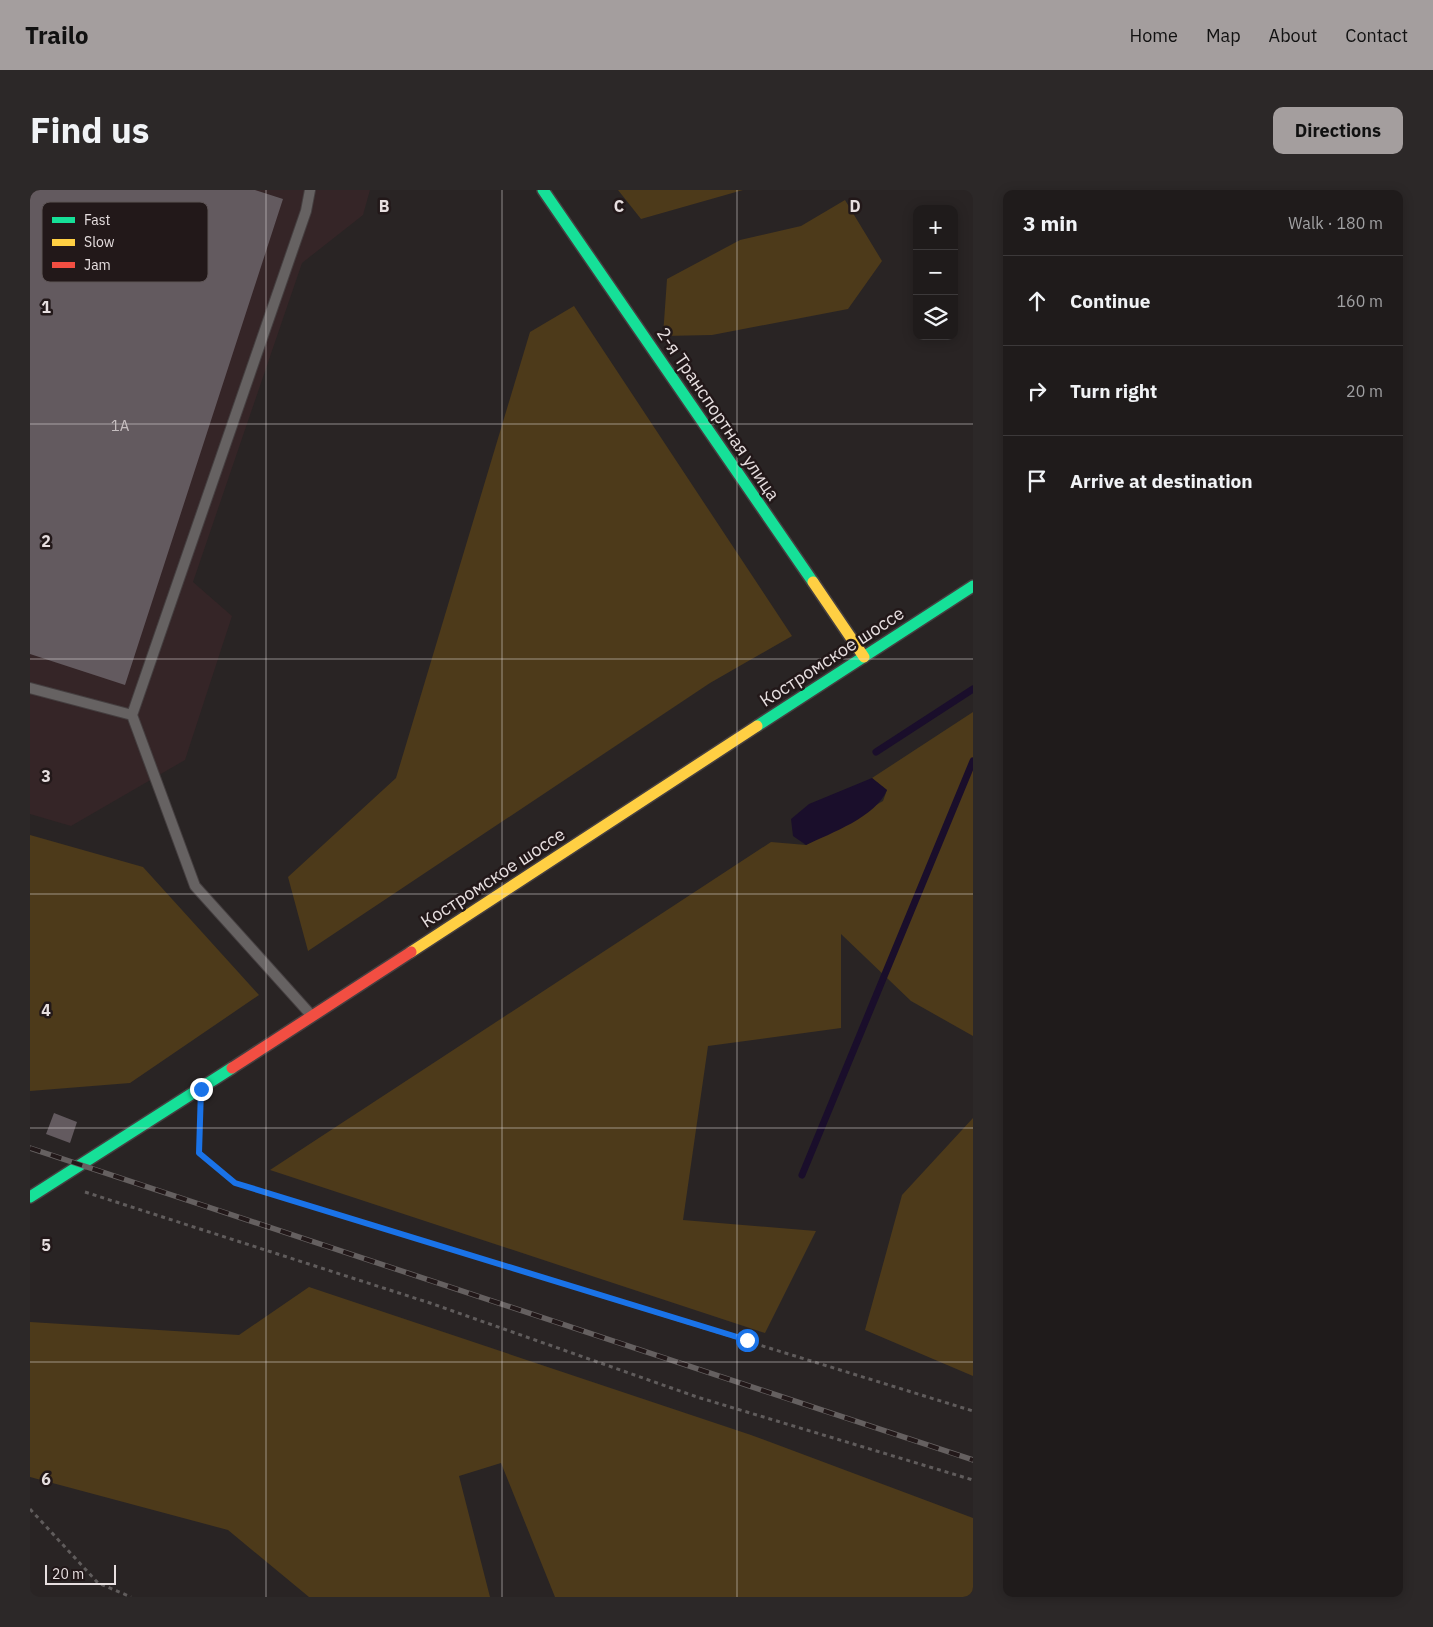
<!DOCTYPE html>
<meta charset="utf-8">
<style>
body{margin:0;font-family:"IBM Plex Sans",sans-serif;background:#2c2828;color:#f1f3f6}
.controls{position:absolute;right:15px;top:15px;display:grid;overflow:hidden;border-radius:10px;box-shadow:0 2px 12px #0003}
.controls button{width:45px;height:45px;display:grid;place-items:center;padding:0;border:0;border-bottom:1px solid #3c393a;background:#1f1b1b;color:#f1f3f6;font:25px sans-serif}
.scale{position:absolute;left:15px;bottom:12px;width:71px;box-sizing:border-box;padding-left:5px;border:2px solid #e7dfe0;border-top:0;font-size:14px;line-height:18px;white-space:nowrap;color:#e7dfe0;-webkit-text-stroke:4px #221819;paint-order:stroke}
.stop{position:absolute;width:15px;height:15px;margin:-11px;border:4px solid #1a73e8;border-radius:50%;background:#fff}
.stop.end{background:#1a73e8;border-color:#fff;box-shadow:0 1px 5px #0008}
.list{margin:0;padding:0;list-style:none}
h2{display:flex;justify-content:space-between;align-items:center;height:65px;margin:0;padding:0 20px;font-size:21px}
h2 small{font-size:16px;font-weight:400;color:#a1a1a3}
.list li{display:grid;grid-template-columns:32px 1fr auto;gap:15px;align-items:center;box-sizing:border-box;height:90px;padding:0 20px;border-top:1px solid #3c393a}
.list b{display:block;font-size:19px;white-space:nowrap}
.list em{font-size:16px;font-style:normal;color:#a1a1a3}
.icon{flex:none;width:28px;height:28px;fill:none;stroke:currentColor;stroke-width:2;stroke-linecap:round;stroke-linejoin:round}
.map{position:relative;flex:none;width:943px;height:1407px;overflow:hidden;border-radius:10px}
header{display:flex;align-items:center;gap:30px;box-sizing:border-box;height:70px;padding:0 25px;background:#a49e9e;color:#111}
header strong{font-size:24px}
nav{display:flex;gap:28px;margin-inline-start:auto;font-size:18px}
.intro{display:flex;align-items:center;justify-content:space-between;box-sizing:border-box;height:120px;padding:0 30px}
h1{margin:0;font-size:35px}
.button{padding:12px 22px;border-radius:10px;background:#a49e9e;color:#111;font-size:18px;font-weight:700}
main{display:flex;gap:30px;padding:0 30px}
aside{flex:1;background:#1f1b1b;border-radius:10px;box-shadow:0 2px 12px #0003}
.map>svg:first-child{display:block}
.built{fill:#352527}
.green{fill:#4d3a1a}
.water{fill:#1a0e2b}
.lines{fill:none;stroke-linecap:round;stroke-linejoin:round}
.stream{stroke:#1a0e2b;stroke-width:7}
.building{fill:#635a5f}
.lane-casing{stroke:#453f40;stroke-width:12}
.fast-casing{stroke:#453f40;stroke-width:14}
.slow-casing{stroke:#453f40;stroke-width:14}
.jam-casing{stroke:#453f40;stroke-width:14}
.path{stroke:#605c5c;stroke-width:3;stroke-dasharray:4 4;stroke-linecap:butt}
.lane{stroke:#666262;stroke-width:10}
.fast{stroke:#16e098;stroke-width:11}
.slow{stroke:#ffcf43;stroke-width:11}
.jam{stroke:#f24e42;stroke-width:11}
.rail-casing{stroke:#656060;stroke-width:5.5}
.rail{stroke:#221819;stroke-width:4;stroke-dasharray:11;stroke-linecap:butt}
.route{stroke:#1a73e8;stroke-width:6}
.grid{fill:none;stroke:#e7dfe0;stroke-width:1;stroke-opacity:0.55}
.labels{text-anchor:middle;stroke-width:5;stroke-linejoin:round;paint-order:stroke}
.number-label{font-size:15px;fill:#c6bec0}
.street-label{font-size:18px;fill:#e7dfe0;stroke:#221819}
.key{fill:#221819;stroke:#5d5455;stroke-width:1}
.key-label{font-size:14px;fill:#e7dfe0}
.grid-label{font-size:16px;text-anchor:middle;font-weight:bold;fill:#e7dfe0;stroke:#221819;stroke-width:5;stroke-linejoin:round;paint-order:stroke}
</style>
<header>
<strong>Trailo</strong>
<nav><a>Home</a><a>Map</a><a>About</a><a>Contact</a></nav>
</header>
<div class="intro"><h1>Find us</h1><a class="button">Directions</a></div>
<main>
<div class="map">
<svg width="943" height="1407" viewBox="0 0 943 1407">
<rect width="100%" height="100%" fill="#292424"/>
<path class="built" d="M0,0H340L333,25L272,73L163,392L202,426L155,570L41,636L0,624Z"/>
<path class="green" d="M588,0H713L611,29Z
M815,10L852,71L818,119L682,145L633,146L637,89L710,50L771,36Z
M544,116L762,446L680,493L278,761L258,687L366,588L500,142Z
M943,522V846L881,811L811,744V838L678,856L653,1030L786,1041L735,1143L240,980L741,652L776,655L853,611L857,600L842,588Z
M0,645L113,677L229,805L100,893L0,901Z
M943,928V1186L835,1140L872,1005Z
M279,1097L721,1245L943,1328V1407H525L471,1273L429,1286L460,1407H279L198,1340L0,1287V1132L209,1145Z"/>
<path class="water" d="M842,588L857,600C846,627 801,643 776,655L763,646L761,629L779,614Z"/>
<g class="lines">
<path class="stream" d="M846,562L943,499
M772,985L943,571"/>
</g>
<path class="building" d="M0,0H225L253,9L95,495L0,464Z
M24,923L47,932L40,953L16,944Z"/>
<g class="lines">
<defs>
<path id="lane" d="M0,498L102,525L165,696L282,826
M102,525L276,21L280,0"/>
<path id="fast" d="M513,0L783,392
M727,536L943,396
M0,1007L202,878"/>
<path id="slow" d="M783,392L834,467
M381,762L727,536"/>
<path id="jam" d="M202,878L381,762"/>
</defs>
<use href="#lane" class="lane-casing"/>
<use href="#fast" class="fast-casing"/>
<use href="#slow" class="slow-casing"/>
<use href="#jam" class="jam-casing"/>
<path class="path" d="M170,929L169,963L205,993L943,1221
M55,1002L400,1113L667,1207L943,1290
M0,1319L68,1393L101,1407"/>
<use href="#lane" class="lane"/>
<use href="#fast" class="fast"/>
<use href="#slow" class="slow"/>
<use href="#jam" class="jam"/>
<defs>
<path id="rail" d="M0,958L943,1270"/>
</defs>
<use href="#rail" class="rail-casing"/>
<use href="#rail" class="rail"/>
</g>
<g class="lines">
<path class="route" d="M171,899L169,963L205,993L717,1150"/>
</g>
<path class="grid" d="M236,0V1407M472,0V1407M707,0V1407M0,234H943M0,469H943M0,704H943M0,938H943M0,1172H943"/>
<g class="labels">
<g class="number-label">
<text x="90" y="241">1А</text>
</g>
<g class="street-label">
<text transform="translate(688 224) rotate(56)" y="6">2-я Транспортная улица</text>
<text transform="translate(802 467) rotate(-33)" y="6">Костромское шоссе</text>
<text transform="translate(463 688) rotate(-33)" y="6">Костромское шоссе</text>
</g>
</g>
<rect x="12" y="12" width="166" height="80" rx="8" class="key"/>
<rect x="22" y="27" width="23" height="6" fill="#16e098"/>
<rect x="22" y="49" width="23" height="7" fill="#ffcf43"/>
<rect x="22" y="72" width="23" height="6" fill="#f24e42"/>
<g class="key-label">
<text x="54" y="35">Fast</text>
<text x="54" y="57">Slow</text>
<text x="54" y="80">Jam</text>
</g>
<g class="grid-label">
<text x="354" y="22">B</text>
<text x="589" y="22">C</text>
<text x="825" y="22">D</text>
<text x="16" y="123">1</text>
<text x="16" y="357">2</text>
<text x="16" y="592">3</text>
<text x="16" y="826">4</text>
<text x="16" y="1061">5</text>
<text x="16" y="1295">6</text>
</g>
</svg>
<div class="controls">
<button>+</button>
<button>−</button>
<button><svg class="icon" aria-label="layers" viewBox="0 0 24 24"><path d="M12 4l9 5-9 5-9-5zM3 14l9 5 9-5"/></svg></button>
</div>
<div class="scale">20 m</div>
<div class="stop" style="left:717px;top:1150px"></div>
<div class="stop end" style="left:171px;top:899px"></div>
</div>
<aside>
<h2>3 min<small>Walk · 180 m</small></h2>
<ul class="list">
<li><svg class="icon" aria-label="ahead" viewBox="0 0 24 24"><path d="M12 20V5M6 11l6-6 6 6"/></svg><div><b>Continue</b></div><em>160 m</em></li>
<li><svg class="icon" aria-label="right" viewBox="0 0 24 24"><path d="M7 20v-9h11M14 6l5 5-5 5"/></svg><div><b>Turn right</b></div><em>20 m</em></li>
<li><svg class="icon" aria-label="arrive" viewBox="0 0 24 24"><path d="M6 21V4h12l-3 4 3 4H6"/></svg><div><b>Arrive at destination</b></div></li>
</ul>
</aside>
</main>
